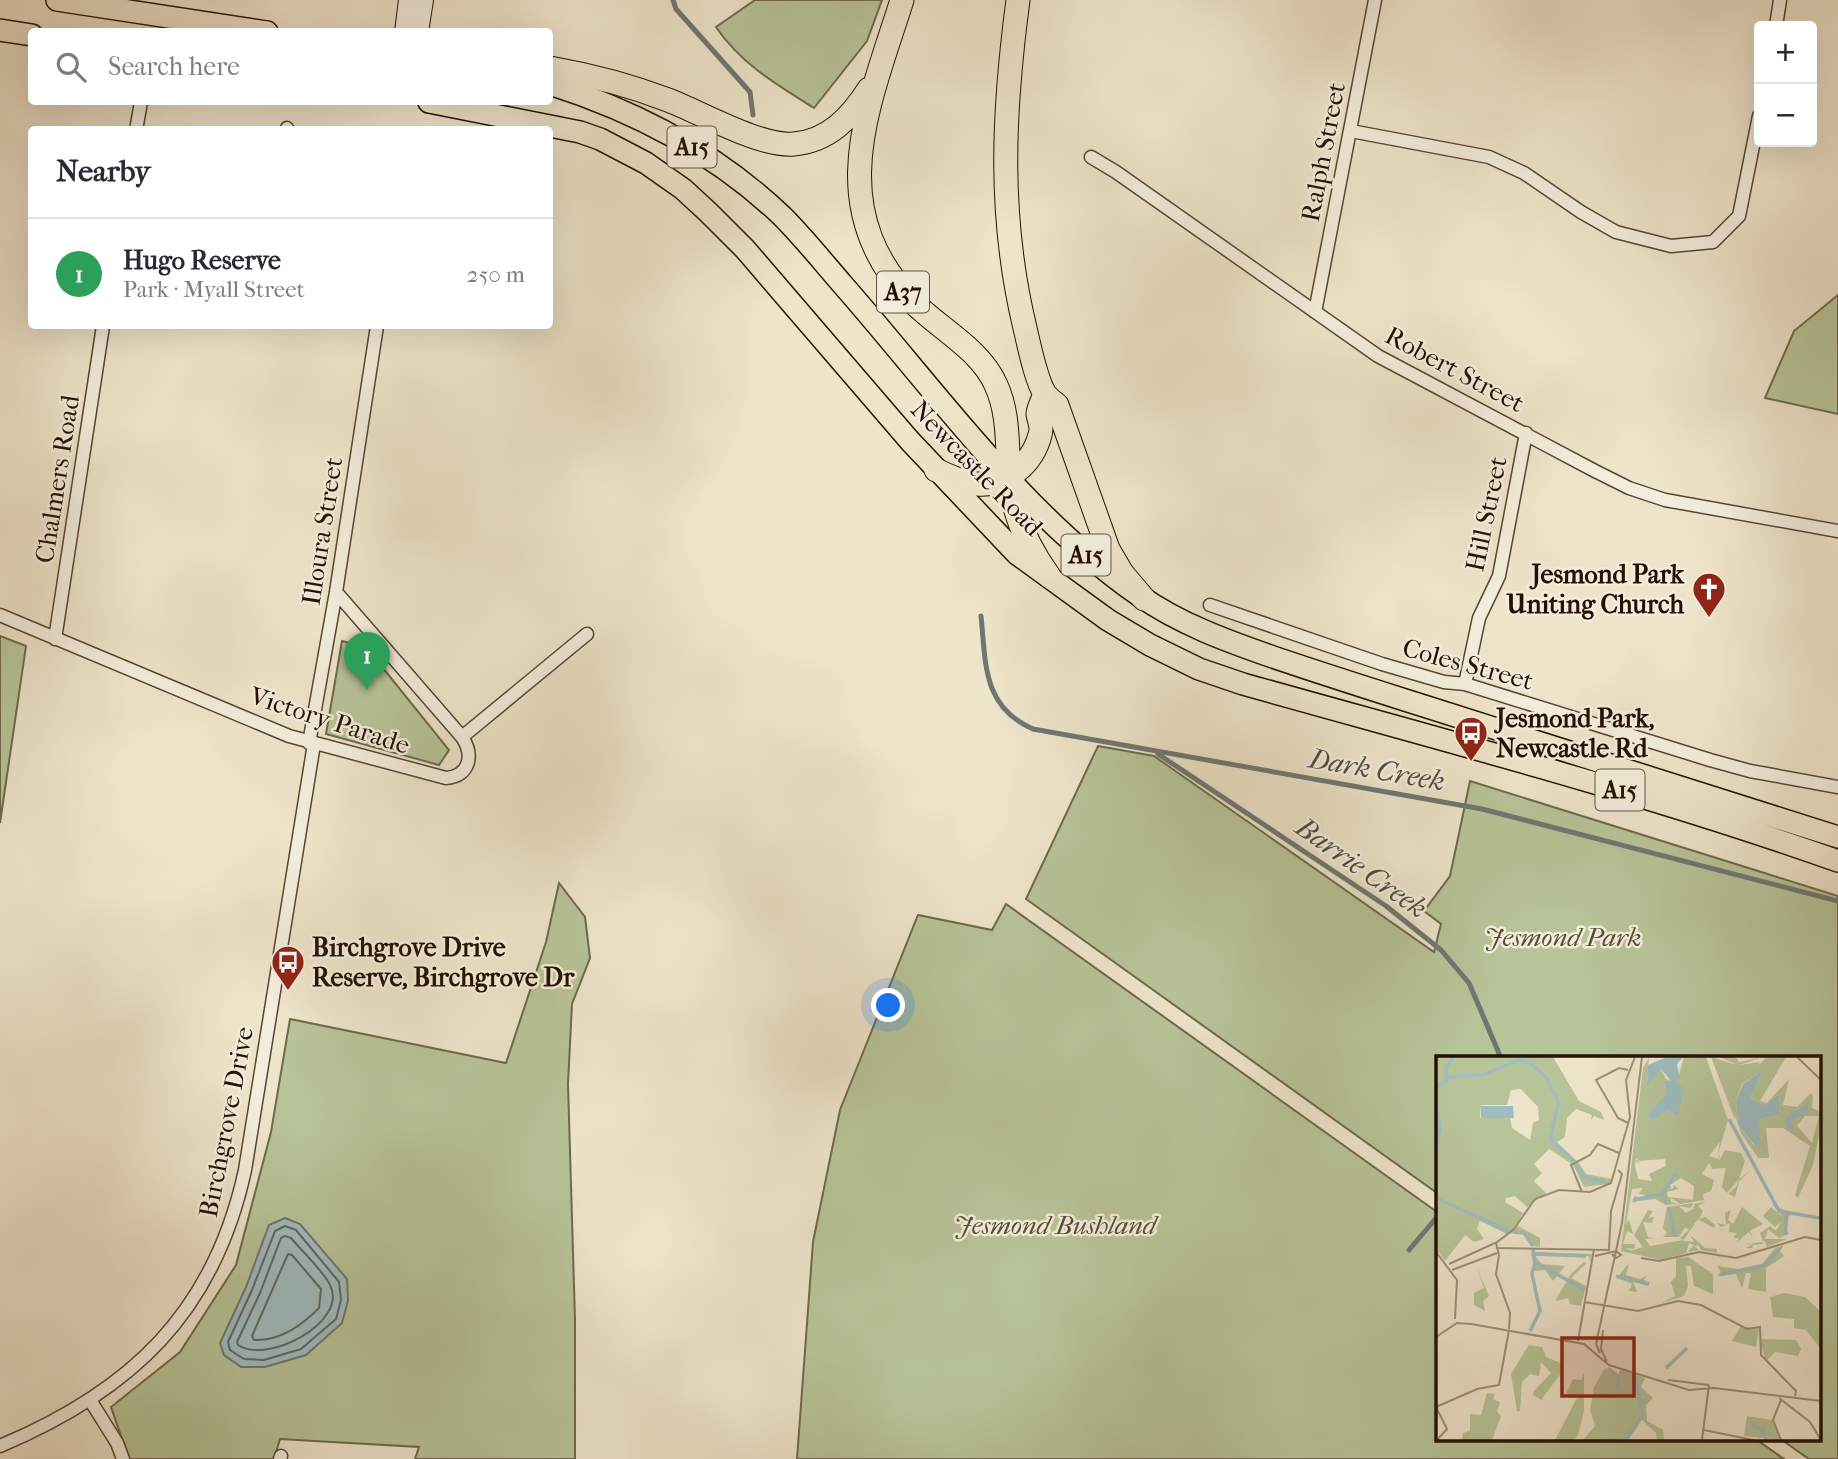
<!DOCTYPE html>
<meta charset="utf-8">
<style>
body{margin:0;font-family:"IM FELL French Canon",serif;background:#f2f2f3;color:#2b2b33}
.controls{position:absolute;right:21px;top:21px;display:grid;overflow:hidden;border-radius:7px;box-shadow:0 7px 28px #0002}
.controls button{width:63px;height:63px;display:grid;place-items:center;padding:0;border:0;border-bottom:2px solid #e1e1e2;background:#fff;color:#2b2b33;font:35px sans-serif}
.you{position:absolute;left:889px;top:1006px;width:24px;height:24px;margin:-18px;border:5px solid #fff;border-radius:50%;background:#1a73e8;box-shadow:0 0 0 10px #1a73e833}
.badge{display:grid;place-items:center;width:46px;height:46px;border-radius:50%;background:#8f2418;color:#fff;font-size:23px;font-weight:700}
.pin{position:absolute;translate:-50% -58px;filter:drop-shadow(0 2px 4px #0008)}
.pin::after{content:'';position:absolute;top:37px;width:24px;height:21px;background:inherit;clip-path:polygon(0 0,100% 0,50% 100%)}
.list{margin:0;padding:0;list-style:none}
h2{display:flex;justify-content:space-between;align-items:center;height:91px;margin:0;padding:0 28px;font-size:30px}
h2 small{font-size:23px;font-weight:400;color:#7c7c81}
.list li{display:grid;grid-template-columns:46px 1fr auto;gap:21px;align-items:center;box-sizing:border-box;height:112px;padding:0 28px;border-top:2px solid #e1e1e2}
.list b{display:block;font-size:26px;white-space:nowrap}
.list p{margin:0;font-size:23px;white-space:nowrap;color:#7c7c81}
.list em{font-size:23px;font-style:normal;color:#7c7c81}
.icon{flex:none;width:38px;height:38px;fill:none;stroke:currentColor;stroke-width:2;stroke-linecap:round;stroke-linejoin:round}
.map{position:relative;flex:none;width:1838px;height:1459px;overflow:hidden}
.search{position:absolute;background:#fff;box-shadow:0 7px 28px #0002;left:28px;top:28px;width:525px;height:77px;display:flex;align-items:center;gap:18px;box-sizing:border-box;padding:0 24px;border-radius:7px;color:#7c7c81;font-size:26px}
.panel{position:absolute;background:#fff;box-shadow:0 7px 28px #0002;left:28px;top:126px;width:525px;height:203px;border-radius:7px}
.map>svg:first-child{display:block}
.green{fill:#b7c498;stroke:#6e6a4c;stroke-width:2}
.water{fill:#9fbcc1;stroke:#6e7774;stroke-width:2}
.lines{fill:none;stroke-linecap:round;stroke-linejoin:round}
.shore{stroke:#626661;stroke-width:2}
.stream{stroke:#6e7774;stroke-width:5}
.minor-casing{stroke:#574533;stroke-width:15}
.secondary-casing{stroke:#251001;stroke-width:20}
.trunk-casing{stroke:#251001;stroke-width:24}
.motorway-casing{stroke:#251001;stroke-width:25}
.minor{stroke:#f4eddd;stroke-width:12}
.secondary{stroke:#f4eddd;stroke-width:18}
.trunk{stroke:#eee4ca;stroke-width:21}
.motorway{stroke:#eee4ca;stroke-width:23}
.labels{text-anchor:middle;stroke-width:5;stroke-linejoin:round;paint-order:stroke}
.shield{fill:#f4eddd;stroke:#635243;stroke-width:2}
.shield-label{font-size:24px;font-weight:bold;fill:#251001}
.street-label{font-size:26px;fill:#251001;stroke:#f4eddd}
.poi-label{font-size:26px;font-weight:bold;fill:#251001;stroke:#f4eddd;text-anchor:start}
.park-label{font-size:26px;font-style:italic;fill:#584f36;stroke:#f4eddd}
.water-label{font-size:28px;font-style:italic;fill:#504c44;stroke:#f4eddd}
.inset-river{fill:none;stroke:#9fbcc1;stroke-width:3.5}
.inset-road{fill:none;stroke:#9e8f7a;stroke-width:2}
.view{fill:#8f2418;fill-opacity:0.15;stroke:#8f2418;stroke-width:3.5}
.inset-edge{fill:none;stroke:#251001;stroke-width:3.5}
</style>
<div class="map">
<svg width="1838" height="1459" viewBox="0 0 1838 1459">
<rect width="100%" height="100%" fill="#eee4ca"/>
<filter id="stains"><feTurbulence type="fractalNoise" baseFrequency=".00286" numOctaves="4"/><feColorMatrix values="0 0 0 0 .2 0 0 0 0 .09 0 0 0 0 .02 0 0 0 .5 -.17"/></filter>
<radialGradient id="worn" r=".72"><stop offset=".6" stop-color="#630" stop-opacity="0"/><stop offset="1" stop-color="#630" stop-opacity=".3"/></radialGradient>
<path class="green" d="M755,0H882L867,41L814,108C777,85 741,64 716,27Z
M1838,295V414L1765,398L1794,331Z
M0,636L26,646L0,823Z
M342,641L366,647L449,750L439,765L326,734Z
M1098,746L1154,756L1434,952L1441,924L1424,911L1450,876L1470,781L1838,896V1459H1809L1782,1440H1819V1058H1437V1193L1026,899Z
M559,883L585,917L590,958L572,1004L568,1084L575,1320V1459H415L419,1447L280,1439L274,1459H129L111,1407L180,1352L236,1265L271,1132L290,1019L506,1063L546,942Z
M1006,904L1437,1212V1440H1757L1784,1459H797L813,1242L840,1110L918,915L992,930Z"/>
<path class="water" d="M285,1218L300,1224L347,1279L348,1301L342,1323L306,1355L265,1367H241L224,1355L220,1343L246,1287L269,1225Z"/>
<g class="lines">
<path class="shore" d="M285,1226L296,1230L339,1282L341,1300L336,1319L301,1349L264,1360L244,1359L230,1350L228,1342L252,1290L275,1231Z
M285,1236L291,1238C301,1250 324,1272 330,1285C349,1322 267,1365 238,1345L237,1342L260,1293L281,1238Z
M288,1254L292,1255L321,1289L319,1308C301,1326 280,1341 254,1340L252,1336Z"/>
<path class="stream" d="M673,0L676,9L750,92L753,115
M981,616C986,663 982,707 1033,729L1482,809L1838,901
M1158,754L1386,906L1441,950L1469,983L1501,1058
M1409,1250L1437,1217"/>
<defs>
<path id="minor" d="M1776,26L1780,0
M287,128L288,130
M136,130L141,102
M1351,131L1489,157L1524,173L1581,212L1616,232L1671,246L1713,242L1739,216L1759,116
M1091,157L1116,172L1378,356L1595,471L1629,488L1665,500L1838,531
M1315,312L1375,0
M336,592L462,737
M1210,605L1382,664L1444,682L1465,684L1710,760L1750,771L1838,787
M0,615L289,736L446,778C470,776 474,755 462,737L587,634
M55,639L103,326
M1465,684L1479,618L1499,576L1526,433
M309,743L336,592L377,326
M90,1400L117,1443L123,1459
M0,1446C131,1391 214,1313 245,1170L314,744
M280,1459L281,1456"/>
<path id="secondary" d="M404,32L408,0
M419,32L424,0"/>
<path id="trunk" d="M57,0L267,32
M0,30L32,35
M550,84C635,111 716,153 782,216C804,238 823,262 843,285C937,392 1022,514 1140,596C1180,624 1227,641 1273,657C1317,672 1361,686 1405,700C1549,746 1693,792 1838,837
M429,102L580,132L600,139L646,163L683,189L708,212L745,249L910,441L1017,554L1108,620L1150,645L1199,669L1243,684C1442,740 1643,792 1838,861"/>
<path id="motorway" d="M902,0C868,108 821,208 914,303C941,330 980,349 996,385C1010,416 1006,446 1010,479C1013,515 1028,547 1049,576
M1018,0C1003,113 998,216 1025,328C1029,345 1036,380 1045,394C1048,398 1053,402 1057,405L1108,549L1122,573L1144,599
M550,68C590,75 629,85 668,100C702,113 760,147 794,144C829,141 851,117 869,89
M936,470C949,476 963,483 977,484C1007,487 1033,462 1040,435C1043,426 1039,422 1038,414C1038,408 1043,400 1045,394"/>
</defs>
<use href="#minor" class="minor-casing"/>
<use href="#secondary" class="secondary-casing"/>
<use href="#trunk" class="trunk-casing"/>
<use href="#motorway" class="motorway-casing"/>
<use href="#minor" class="minor"/>
<use href="#secondary" class="secondary"/>
<use href="#trunk" class="trunk"/>
<use href="#motorway" class="motorway"/>
</g>
<defs>
<symbol id="church-pin" viewBox="-11 -11 22 30"><path d="M0 17L-7.5 6A9.5 9.5 0 1 1 7.5 6Z" fill="#8f2418" stroke="#f4eddd"/><path d="M-1.2-6h2.4v3.5h3.3v2.4h-3.3V6h-2.4V-.1h-3.3v-2.4h3.3Z" fill="#fff"/></symbol>
<symbol id="bus-pin" viewBox="-11 -11 22 30"><path d="M0 17L-7.5 6A9.5 9.5 0 1 1 7.5 6Z" fill="#8f2418" stroke="#f4eddd"/><path d="M-5-6H5V4H4V6H2V4H-2V6H-4V4H-5ZM-3.5-4V0h7V-4ZM-3.5 1.2v1.5H-2V1.2ZM2 1.2v1.5H3.5V1.2Z" fill="#fff"/></symbol>
</defs>
<g fill-rule="evenodd">
<use href="#church-pin" x="1690" y="570" width="38" height="52"/>
<use href="#bus-pin" x="1452" y="714" width="38" height="52"/>
<use href="#bus-pin" x="269" y="943" width="38" height="52"/>
</g>
<g class="labels">
<g class="shield">
<rect x="667.5" y="126.5" width="49" height="41" rx="5"/>
<rect x="877" y="271.5" width="52" height="41" rx="5"/>
<rect x="1061.5" y="534.5" width="49" height="41" rx="5"/>
<rect x="1595.5" y="769.5" width="49" height="41" rx="5"/>
</g>
<g class="shield-label">
<text x="692" y="155">A15</text>
<text x="903" y="300">A37</text>
<text x="1086" y="563">A15</text>
<text x="1620" y="798">A15</text>
</g>
<g class="street-label">
<text transform="translate(1323 152) rotate(-79)" y="9">Ralph Street</text>
<text transform="translate(1455 369) rotate(28)" y="9">Robert Street</text>
<text transform="translate(977 468) rotate(46)" y="9">Newcastle Road</text>
<text transform="translate(57 479) rotate(-81)" y="9">Chalmers Road</text>
<text transform="translate(1486 514) rotate(-78)" y="9">Hill Street</text>
<text transform="translate(322 531) rotate(-81)" y="9">Illoura Street</text>
<text transform="translate(1468 664) rotate(15)" y="9">Coles Street</text>
<text transform="translate(330 720) rotate(18)" y="9">Victory Parade</text>
<text transform="translate(226 1122) rotate(-79)" y="9">Birchgrove Drive</text>
</g>
<g class="poi-label">
<text x="1684" y="583" text-anchor="end">Jesmond Park<tspan x="1684" dy="30">Uniting Church</tspan></text>
<text x="1496" y="727">Jesmond Park,<tspan x="1496" dy="30">Newcastle Rd</tspan></text>
<text x="312" y="956">Birchgrove Drive<tspan x="312" dy="30">Reserve, Birchgrove Dr</tspan></text>
</g>
<g class="park-label">
<text x="1563" y="946">Jesmond Park</text>
<text x="1055" y="1234">Jesmond Bushland</text>
</g>
<g class="water-label">
<text transform="translate(1377 769) rotate(10)" y="10">Dark Creek</text>
<text transform="translate(1362 867) rotate(35)" y="10">Barrie Creek</text>
</g>
</g>
<g transform="translate(1436 1056)">
<rect width="385" height="385" fill="#eee4ca"/>
<path d="M0,1H117L143,45L165,56L168,64L158,60L155,64L156,59L140,53L131,62L129,81L120,87L141,105L136,108L113,93L98,108L106,117L98,125L110,137L91,151L79,140L70,142L69,146L87,157L80,169L104,182V191L97,190L87,176L71,178L44,165L41,173L48,183L38,186L29,179L9,205L0,193ZM85,33L102,51L103,64L97,67L94,84L76,72L74,62H44L45,49H71L75,34ZM213,1L211,25L225,13L230,23L241,26L248,1H270L292,64L281,101L284,86L273,100L282,103L284,96L283,105L289,94L305,97L309,105L303,123L315,114L303,125L299,141L292,138L300,131L303,123L291,137L286,131L290,112L276,113L273,107L266,118L278,124L275,135L267,138L268,144L244,148L235,142V146L242,148L230,149L219,143L196,146L199,139L203,143L210,139L202,138L207,132L196,133L190,168L193,163L197,178L191,175L187,188H199L198,193L189,192L195,195L207,191L198,179L212,154L217,155L212,162L218,161L216,167L207,166L212,181L219,182L209,183L214,190L247,184L244,182L253,174L249,171L243,181H227L231,177L227,172L231,151L257,147L255,152L243,150L250,157L257,153L259,148L270,145L262,150L267,155L263,163L269,161L279,169L278,172L262,163L247,185L258,186L254,179L269,192L281,193V197L265,194L262,189L258,190L263,194L252,196L258,189L253,187L250,197L225,204L185,195L207,12ZM202,102L200,106L205,107L201,105L229,103L230,110L213,118L216,125L202,123L199,110L200,103ZM245,122L258,130L257,144L232,141L231,136L243,133L238,129L236,134L234,129ZM275,1L301,9L284,1H300L303,6L327,1L303,9L324,6L321,10L331,1H350L324,45L331,47L353,23L347,49L361,51L375,37L377,40L376,52L385,56V69L377,109L362,142L359,139L374,90L347,72H330L333,102H322L305,77L298,57L299,64ZM328,13L314,42L330,49L341,41L344,58L323,64V89L318,90L302,68L300,45L306,28ZM369,60H383L376,87L361,70ZM142,106L150,118L176,123L173,128L148,131L137,109ZM336,148L358,159L352,160L348,169L353,178L343,182L332,173L329,183H351L331,191L328,184L326,188L317,189L316,192H310L318,187L311,189V188L327,186L324,177L334,170L340,175L345,166L339,171L327,160L335,151L347,161ZM306,151L327,168L314,175L317,181L313,176L301,186L303,182H297L301,177L293,176L294,167L285,171L281,167L290,169L289,157L295,154L292,164L297,168ZM348,189L344,195L348,200L330,212V236L312,233L315,217H310L306,232L300,218L282,220L285,216L281,210L309,214L326,208L339,192ZM99,192V196L156,198L154,207L153,200L98,199L106,208L129,210L117,225L109,214L99,215L95,198ZM252,201L277,218V238L258,230L255,210H250L252,230L248,240L225,247L239,240L235,226L240,220V202ZM148,206L151,207L135,222L150,230L145,250L134,248L132,242L119,245L135,218ZM193,207L190,219L204,223L212,219L208,223L211,230L197,225L201,236L193,235L196,228L181,222ZM40,210L53,240L47,245L49,255L38,249V237L48,232ZM348,237L369,241L385,256V293L370,274L358,272V263L337,261L334,241ZM305,270L323,273L320,291L296,285ZM323,283L360,284L365,293L362,300L339,296L330,305ZM93,289L106,291L110,301L127,308L126,316L105,344L97,339L98,335L115,317L105,306L103,320L94,318L86,326L84,355H81L75,318ZM169,312L182,320L184,313L209,322L205,331L217,342L210,349L211,365L227,374L228,384H221L220,377L205,363L192,384H147L159,370L154,354L158,331ZM148,317V355L142,379L138,384H119L142,340L130,338L137,323L145,324ZM51,337L59,338L57,343L64,346L61,355L65,360L56,384H26L27,377L34,375V358L45,359ZM311,360L336,364L344,384L308,380Z" fill="#b7c498" fill-rule="evenodd"/>
<path d="M231,1H247L241,8L244,23L240,26L247,32L242,60L231,54L216,65L212,59L231,37L228,25H235L225,13L211,30L212,9ZM328,13L314,42L330,49L342,39L344,58L323,64L324,88L319,90L302,68L300,45L307,28ZM371,48L373,56L353,66L361,75L349,71V61ZM45,50H77L78,62H45Z" fill="#9fbcc1"/>
<path class="inset-river" d="M11,21L46,19L83,4L93,6L109,20L123,46L114,82L138,105M0,31L11,24L10,12L17,1M0,42L4,73L0,94M293,63L343,155L383,162M140,109L147,120L170,126M0,142L73,175M197,144L226,138M231,148L226,138L240,118M232,151L239,180M77,176L88,177L97,190M349,179L351,157M97,193L99,206L149,234M99,198L150,200M283,219L329,209L344,192M180,220L213,228M94,275L104,255L96,218L99,206M172,312L183,321L181,332M230,312L251,292M315,369L327,374L330,384M190,384L207,359L199,319"/>
<path class="inset-road" d="M361,1L385,24M192,67L182,62L160,24L183,12L192,14M146,136L135,109L154,99L162,88L183,97M60,192L173,194L175,155L186,118L182,114M0,196L21,224L19,263M63,199L60,218L74,257L73,273M63,199L60,187L78,173L99,143L123,134L154,136L175,127L194,61L190,24L199,1M159,200L180,195L185,199L180,202L176,198M205,202L223,205L263,196L300,202L369,181L385,184M13,208L59,187M16,214L61,197M148,246L202,255L242,245L265,249L311,273L324,271L325,299L360,335L359,340M167,274L165,293L171,306M0,281L21,267L35,268L148,288L173,309L253,334L278,332L385,345M142,285L158,193M164,297L160,288L186,167L206,1M232,324L273,329M343,342L374,366L385,384M0,351L41,333L63,329L73,274M0,351L11,373L1,384M268,374L317,384M266,384L273,329M345,384L337,364L345,344"/>
<path class="view" d="M126,282H198V340H126Z"/>
<rect width="385" height="385" class="inset-edge"/>
</g>
<rect width="100%" height="100%" filter="url(#stains)"/>
<rect width="100%" height="100%" fill="url(#worn)"/>
</svg>
<div class="controls">
<button>+</button>
<button>−</button>
</div>
<div class="you"></div>
<div class="pin badge" style="left:367px;top:690px;background:#2e9e5b">1</div>
<div class="search"><svg class="icon" aria-label="search" viewBox="0 0 24 24"><circle cx="10" cy="10" r="6"/><path d="M15 15l6 6"/></svg>Search here</div>
<section class="panel">
<h2>Nearby<small></small></h2>
<ul class="list">
<li><span class="badge" style="background:#2e9e5b">1</span><div><b>Hugo Reserve</b><p>Park · Myall Street</p></div><em>250 m</em></li>
</ul>
</section>
</div>
